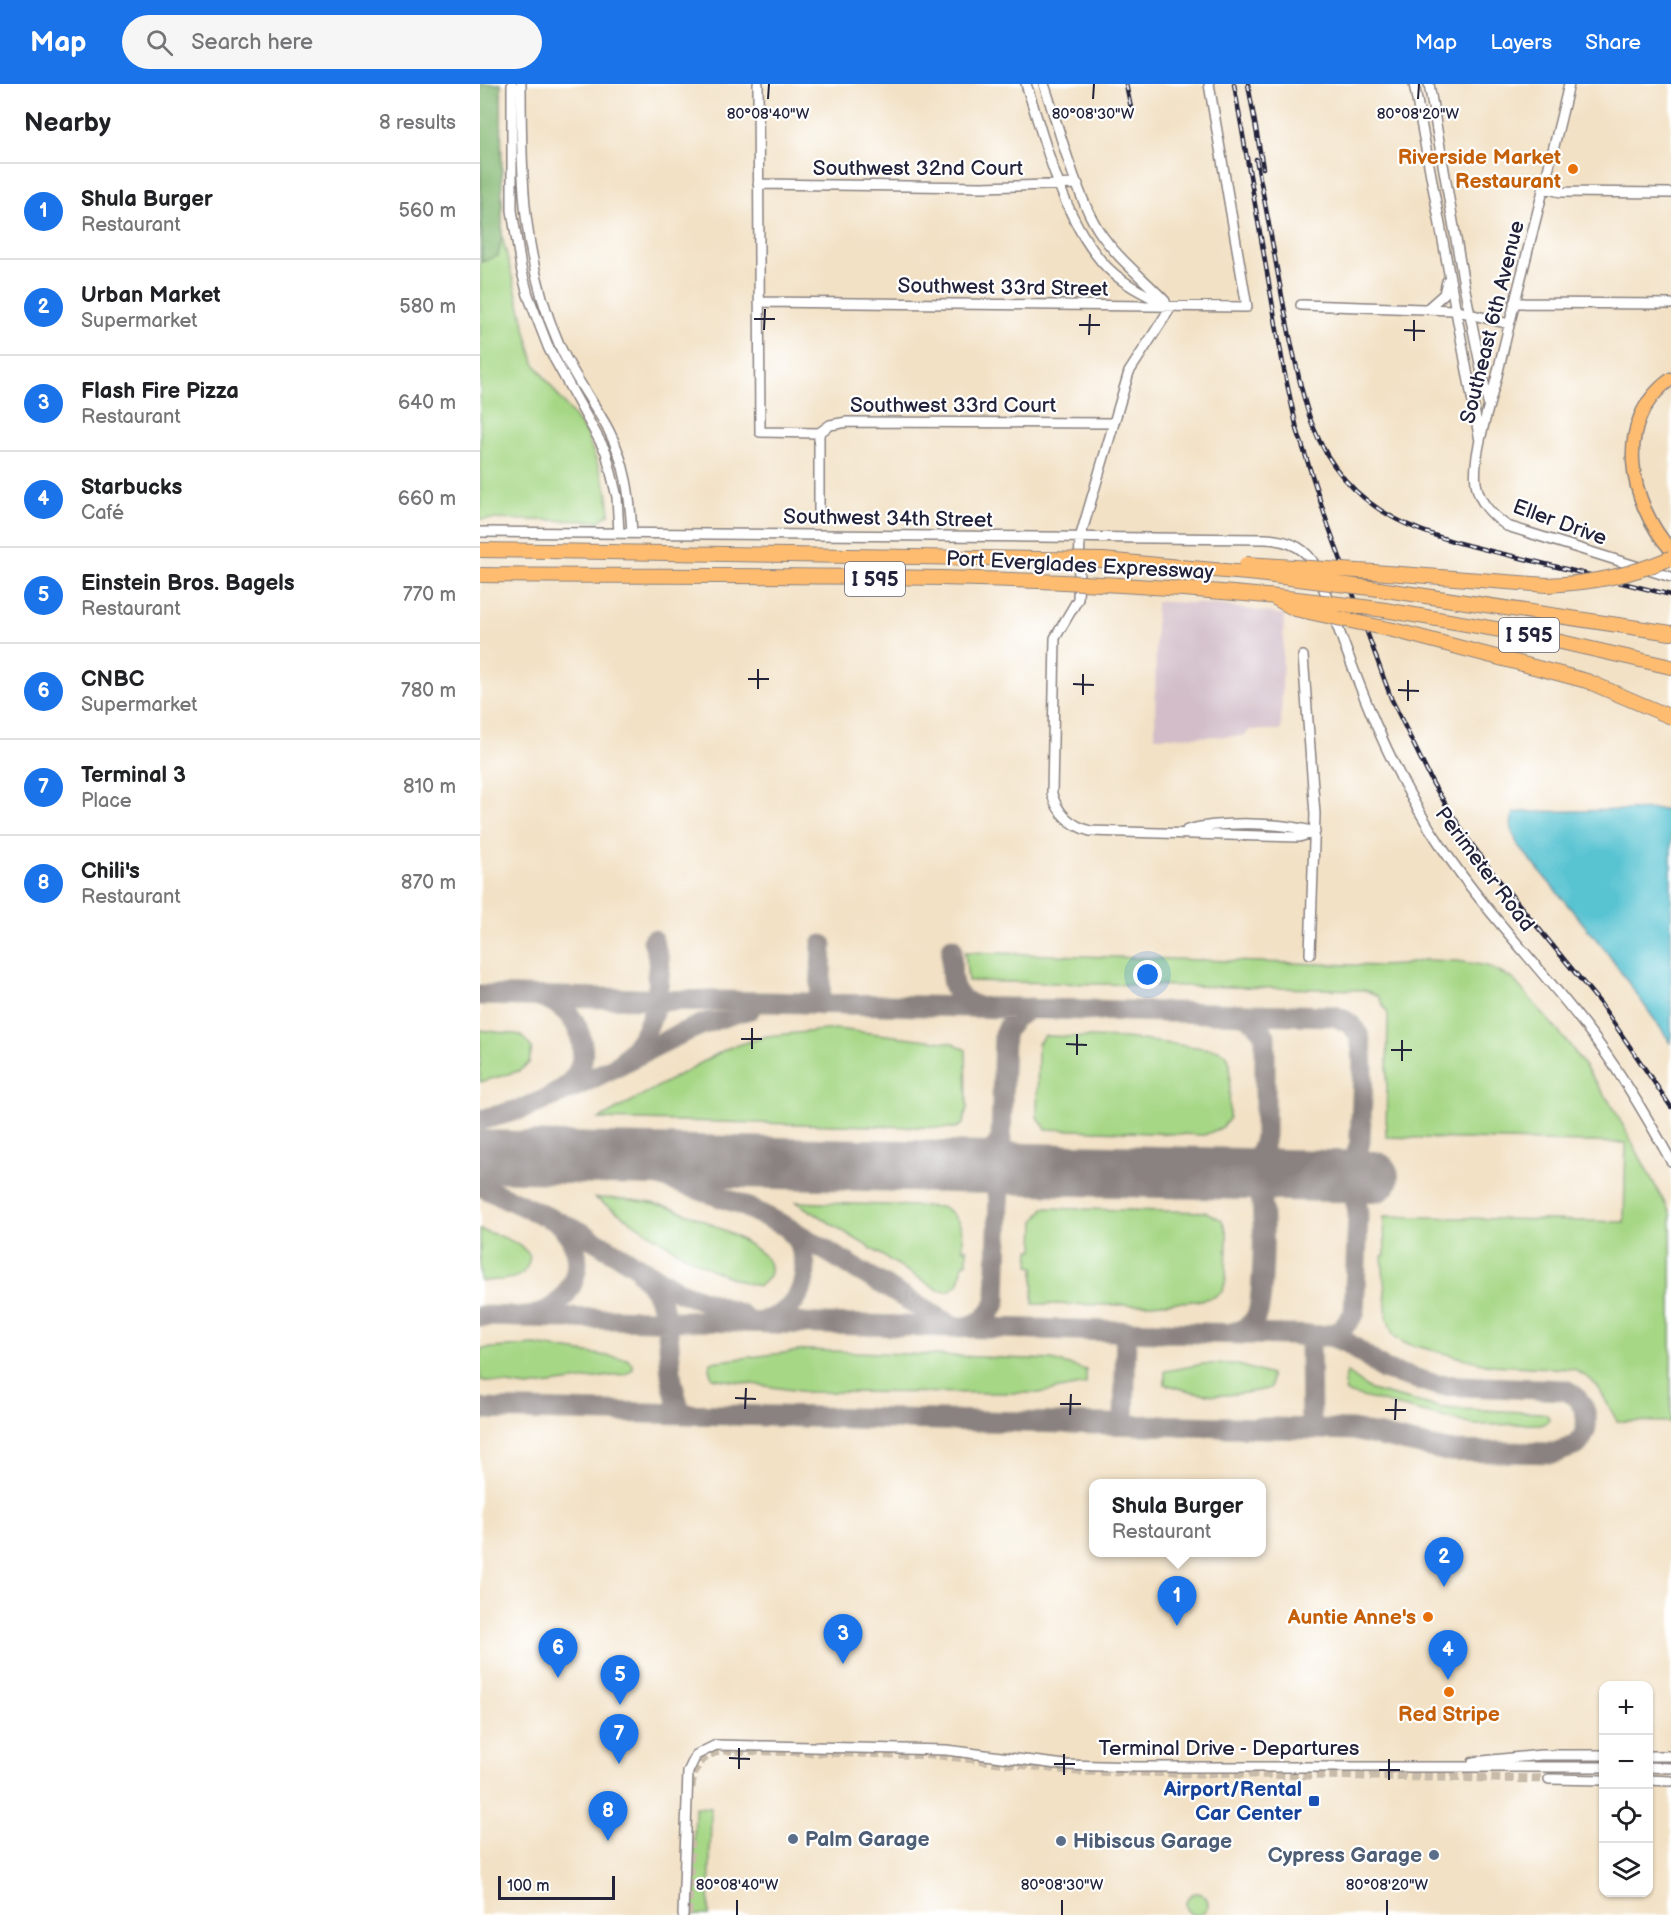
<!DOCTYPE html>
<meta charset="utf-8">
<style>
body{margin:0;font-family:"Balsamiq Sans",sans-serif;background:#f6f6f6;color:#202124}
.controls{position:absolute;right:18px;bottom:18px;display:grid;overflow:hidden;border-radius:12px;box-shadow:0 2px 4px #0004}
.controls button{width:54px;height:54px;display:grid;place-items:center;padding:0;border:0;border-bottom:2px solid #e0e0e0;background:#fff;color:#202124;font:30px sans-serif}
.scale{position:absolute;left:18px;bottom:15px;width:117px;box-sizing:border-box;padding-left:6px;border:3px solid #22223b;border-top:0;font-size:16px;line-height:21px;white-space:nowrap;color:#22223b;-webkit-text-stroke:4px #fff;paint-order:stroke}
.you{position:absolute;left:668px;top:891px;width:21px;height:21px;margin:-15px;border:4px solid #fff;border-radius:50%;background:#1a73e8;box-shadow:0 0 0 9px #1a73e833}
.badge{display:grid;place-items:center;width:39px;height:39px;border-radius:50%;background:#1a73e8;color:#fff;font-size:20px;font-weight:700}
.pin{position:absolute;translate:-50% -50px;filter:drop-shadow(0 2px 3px #0008)}
.pin::after{content:'';position:absolute;top:32px;width:21px;height:18px;background:inherit;clip-path:polygon(0 0,100% 0,50% 100%)}
.popup{position:absolute;left:609px;top:1395px;width:177px;height:78px;box-sizing:border-box;display:grid;place-content:center;border-radius:12px;background:#fff;filter:drop-shadow(0 2px 4px #0005);font-size:20px;white-space:nowrap;color:#757577}
.popup b{font-size:22px;color:#202124}
.popup::after{content:'';position:absolute;left:50%;top:100%;margin-left:-12px;border:12px solid transparent;border-top-color:#fff}
.list{margin:0;padding:0;list-style:none}
h2{display:flex;justify-content:space-between;align-items:center;height:78px;margin:0;padding:0 24px;font-size:26px}
h2 small{font-size:20px;font-weight:400;color:#757577}
.list li{display:grid;grid-template-columns:39px 1fr auto;gap:18px;align-items:center;box-sizing:border-box;height:96px;padding:0 24px;border-top:2px solid #e0e0e0}
.list b{display:block;font-size:22px;white-space:nowrap}
.list p{margin:0;font-size:20px;white-space:nowrap;color:#757577}
.list em{font-size:20px;font-style:normal;color:#757577}
.icon{flex:none;width:33px;height:33px;fill:none;stroke:currentColor;stroke-width:2;stroke-linecap:round;stroke-linejoin:round}
.map{position:relative;flex:none;width:1191px;height:1831px;overflow:hidden}
header{display:flex;align-items:center;gap:36px;box-sizing:border-box;height:84px;padding:0 30px;background:#1a73e8;color:#fff}
header strong{font-size:28px}
nav{display:flex;gap:33px;margin-inline-start:auto;font-size:21px}
.search{width:420px;height:54px;background:#f6f6f6;display:flex;align-items:center;gap:15px;box-sizing:border-box;padding:0 21px;border-radius:33px;color:#757577;font-size:22px}
main{display:flex}
aside{flex:1;background:#fff}
.map>svg:first-child{display:block}
.industrial{fill:#d2bdc8}
.green{fill:#a6d785;stroke:#647c60;stroke-width:1.5}
.forest{fill:#84b872;stroke:#536d56;stroke-width:1.5}
.water{fill:#58c3d1;stroke:#3d7286;stroke-width:1.5}
.lines{fill:none;stroke-linecap:round;stroke-linejoin:round}
.taxiway{stroke:#8a8280;stroke-width:21}
.runway{stroke:#8a8280;stroke-width:52}
.minor-tunnel{stroke:#c8bba9;stroke-width:9;stroke-dasharray:9 4.5;stroke-linecap:butt}
.minor-casing{stroke:#8a8280;stroke-width:12}
.major-casing{stroke:#8a8280;stroke-width:15}
.highway-casing{stroke:#8a8280;stroke-width:16}
.minor{stroke:#fff;stroke-width:9}
.major{stroke:#febc70;stroke-width:12}
.highway{stroke:#febc70;stroke-width:14}
.rail-casing{stroke:#22223b;stroke-width:4.5}
.rail{stroke:#fff;stroke-width:2;stroke-dasharray:7;stroke-linecap:butt}
.highway-bridge-casing{stroke:#8a8280;stroke-width:16;stroke-linecap:butt}
.highway-bridge{stroke:#febc70;stroke-width:14}
.ticks{fill:none;stroke:#22223b;stroke-width:2}
.food-dot{fill:#e8710a;stroke:#fff;stroke-width:2}
.transit-dot{fill:#1a4fb4;stroke:#fff;stroke-width:2}
.service-dot{fill:#5c6f8a;stroke:#fff;stroke-width:2}
.labels{text-anchor:middle;stroke-width:4.5;stroke-linejoin:round;paint-order:stroke}
.shield{fill:#fff;stroke:#646476;stroke-width:1.5}
.shield-label{font-size:20px;font-weight:bold;fill:#22223b}
.food-label{font-size:21px;font-weight:bold;fill:#c56008;stroke:#fff;text-anchor:end}
.street-label{font-size:21px;fill:#22223b;stroke:#fff}
.transit-label{font-size:21px;font-weight:bold;fill:#164399;stroke:#fff;text-anchor:end}
.service-label{font-size:21px;font-weight:bold;fill:#4e5e75;stroke:#fff;text-anchor:start}
.ticks-label{font-size:15px;text-anchor:middle;fill:#22223b;stroke:#fff;stroke-width:4.5;stroke-linejoin:round;paint-order:stroke}
</style>
<header>
<strong>Map</strong>
<div class="search"><svg class="icon" aria-label="search" viewBox="0 0 24 24"><circle cx="10" cy="10" r="6"/><path d="M15 15l6 6"/></svg>Search here</div>
<nav><a>Map</a><a>Layers</a><a>Share</a></nav>
</header>
<main>
<aside>
<h2>Nearby<small>8 results</small></h2>
<ul class="list">
<li><span class="badge">1</span><div><b>Shula Burger</b><p>Restaurant</p></div><em>560 m</em></li>
<li><span class="badge">2</span><div><b>Urban Market</b><p>Supermarket</p></div><em>580 m</em></li>
<li><span class="badge">3</span><div><b>Flash Fire Pizza</b><p>Restaurant</p></div><em>640 m</em></li>
<li><span class="badge">4</span><div><b>Starbucks</b><p>Café</p></div><em>660 m</em></li>
<li><span class="badge">5</span><div><b>Einstein Bros. Bagels</b><p>Restaurant</p></div><em>770 m</em></li>
<li><span class="badge">6</span><div><b>CNBC</b><p>Supermarket</p></div><em>780 m</em></li>
<li><span class="badge">7</span><div><b>Terminal 3</b><p>Place</p></div><em>810 m</em></li>
<li><span class="badge">8</span><div><b>Chili's</b><p>Restaurant</p></div><em>870 m</em></li>
</ul>
</aside>
<div class="map">
<svg width="1191" height="1831" viewBox="0 0 1191 1831">
<rect width="100%" height="100%" fill="#fff"/>
<filter id="ink" filterUnits="userSpaceOnUse"><feTurbulence type="fractalNoise" baseFrequency=".0167" numOctaves="2"/><feDisplacementMap in="SourceGraphic" scale="12" xChannelSelector="R" yChannelSelector="G"/><feConvolveMatrix kernelMatrix="1 2 1 2 8 2 1 2 1" color-interpolation-filters="sRGB"/></filter>
<filter id="wash" filterUnits="userSpaceOnUse"><feTurbulence type="fractalNoise" baseFrequency=".008" numOctaves="4" result="noise"/><feDisplacementMap in="SourceGraphic" scale="24" xChannelSelector="R" yChannelSelector="G"/><feGaussianBlur stdDeviation="1.35" result="paint"/><feColorMatrix in="noise" values="0 0 0 0 0 0 0 0 0 0 0 0 0 0 0 0 0 1.4 0 .05"/><feComposite in="paint" operator="in"/></filter>
<g filter="url(#wash)">
<rect width="100%" height="100%" fill="#f2e1c5"/>
<path class="industrial" d="M676,517L739,521L804,531L801,646H770L764,652L675,653Z"/>
<path class="green" d="M0,0H21L22,152L54,279L106,349L127,406L130,429L119,437L0,435Z
M485,868L900,882L922,881L944,876L977,877L1007,882L1033,895L1089,960L1133,1023L1191,1131V1338L1137,1337L1118,1303L1109,1294L1093,1285L1010,1281L924,1259L913,1251L907,1233L902,1172L905,1171L904,1132L1144,1138L1146,1059L906,1053L908,930L898,912L885,906L488,897Z
M356,945L473,959L486,966L487,1024L483,1040L476,1044L119,1035L248,964L287,952Z
M0,946L41,951L52,964L49,979L39,987L0,998Z
M564,952L645,954L739,966L747,971L750,980L749,1035L742,1044L724,1051L566,1045L557,1033L558,960Z
M115,1114C139,1114 161,1116 184,1122C206,1127 281,1160 289,1179C293,1190 287,1196 279,1202C228,1193 160,1142 115,1114Z
M316,1118L463,1123C480,1133 484,1146 483,1165H487V1179L483,1180L479,1199L469,1207L458,1206Z
M564,1124L726,1128L742,1136L747,1149L746,1195L743,1207L734,1213L716,1217L652,1221L553,1220L554,1183L549,1182L550,1166H554L555,1137Z
M0,1146C17,1151 40,1157 50,1172C47,1200 22,1195 0,1197Z
M55,1261L147,1275L153,1281V1285L146,1290L48,1303L0,1296V1265Z
M327,1266L572,1276L606,1286V1300L559,1309L326,1308L232,1294L229,1284L231,1278Z
M723,1280H755L791,1291V1304C745,1314 730,1314 685,1300V1287Z
M867,1288L891,1306L962,1324L1062,1329L1067,1331L1070,1336L1064,1340L994,1341L866,1309L864,1300Z
M215,1723L231,1724L229,1831H212Z
M706 1820a11 11 0 1 1 22 0a11 11 0 1 1-22 0Z"/>
<path class="forest" d="M0,0H21L22,152L18,172L2,178Z"/>
<path class="water" d="M1191,725V959L1126,867L1038,761C1033,750 1028,741 1034,729L1044,728Z"/>
<g class="lines">
<path class="taxiway" d="M173,856L179,876L177,893
M472,864C471,889 467,913 496,922
M0,911L854,932C863,935 872,939 877,948C888,967 880,1033 880,1057C877,1078 864,1086 845,1092
M340,920L342,861
M145,974C172,950 178,916 180,882
M76,1011C142,984 199,942 270,925
M0,1036C43,1025 120,1010 99,948C94,933 80,919 64,914
M62,1073L124,1080L174,1090L258,1119L305,1142L470,1241
M477,1083C498,1087 513,1091 519,1114L516,1217C510,1232 503,1238 487,1243
M480,1083L506,1075L521,1056L524,950L533,935L550,924
M752,1090C764,1093 774,1099 780,1111C786,1123 783,1220 777,1231C772,1242 763,1246 752,1249
M752,1090C771,1083 783,1073 785,1051V952L776,938L762,930
M0,1102L102,1149L200,1208L262,1231
M161,1189C192,1222 187,1248 191,1289C192,1302 197,1317 201,1330
M0,1232L850,1252L868,1259L905,1286L958,1301L1085,1306C1108,1316 1113,1343 1097,1361L1075,1369L967,1367L873,1346L0,1325
M53,1232C95,1221 113,1170 79,1140
M283,1237C325,1228 338,1178 310,1147
M830,1251L831,1345
M844,1252L860,1247L874,1230L878,1130C877,1109 865,1097 845,1092
M644,1340L646,1247"/>
<path class="runway" d="M0,1072L893,1093"/>
</g>
</g>
<g filter="url(#ink)">
<g class="lines">
<path class="minor-tunnel" d="M211,1704C212,1682 225,1667 247,1666L460,1671L596,1687L1069,1695
M208,1831L210,1757"/>
<defs>
<path id="minor" d="M32,0V126L41,184L48,211L69,265L126,368L137,413L139,449
M41,0C41,90 42,177 79,260C92,291 114,318 129,347C146,380 150,413 152,449
M278,0L280,348L339,349L350,341L367,338L633,339
M546,0C566,59 581,130 622,178C639,198 664,210 687,221
M564,0C578,41 596,112 619,147C637,174 663,194 685,217
M934,0L1000,357
M949,0L984,201L1008,319
M1089,0C1066,99 1039,197 1016,296C1009,322 992,374 996,399C999,419 1012,431 1027,442L1191,493
M278,100L502,103L598,100
M1064,104L1081,108L1191,109
M279,218L767,223L729,0
M1034,219L1191,220
M821,221L974,226L1029,240
M691,223L649,288L600,454L598,515L575,554L572,710C578,730 590,741 610,747L819,753L835,748
M947,225L964,210L967,197
M339,428V349
M0,448L786,455C807,456 826,463 836,483C871,580 904,679 963,765C1005,827 1057,880 1103,939C1137,982 1165,1029 1191,1077
M823,572L835,730L830,870
M707,746C741,737 800,738 835,748
M1168,1672H1191
M993,1678L1061,1671H1124
M1168,1683L1191,1684
M1069,1695L1124,1696
M1168,1696L1191,1697
M203,1831L208,1688L216,1671L236,1661L466,1666L585,1681L656,1683H1124"/>
<path id="major" d="M1191,295C1132,337 1149,419 1191,466"/>
<path id="highway" d="M894,488L1067,501
M899,505L1191,549
M905,526L1050,551L1191,583
M913,546L1107,597L1191,633"/>
</defs>
<use href="#minor" class="minor-casing"/>
<use href="#major" class="major-casing"/>
<use href="#highway" class="highway-casing"/>
<use href="#minor" class="minor"/>
<use href="#major" class="major"/>
<use href="#highway" class="highway"/>
<defs>
<path id="rail" d="M646,0L651,24
M754,0L804,286L817,345L847,438L911,614L953,700L985,751L1013,789L1120,919L1191,1023
M768,0L783,84
M776,75C790,139 799,204 813,267C819,292 823,318 833,342C871,439 955,454 1045,475C1094,487 1142,499 1191,511"/>
</defs>
<use href="#rail" class="rail-casing"/>
<use href="#rail" class="rail"/>
<defs>
<path id="highway-bridge" d="M0,466L623,476L778,490L899,505
M766,480L894,488
M0,491C299,494 608,484 905,526
M1067,501C1113,499 1148,492 1191,474
M795,514L815,525L913,546"/>
</defs>
<use href="#highway-bridge" class="highway-bridge-casing"/>
<use href="#highway-bridge" class="highway-bridge"/>
</g>
</g>
<path class="ticks" d="M288,15L289,0M613,15L614,0M938,15L939,0M274,235H295M599,241H620M284,246L285,225M924,246L945,247M609,251L610,230M934,257V236M268,595H289M593,600L614,601M278,605V585M918,606L939,607M603,611V590M928,617V596M261,955H282M586,960L607,961M272,965V944M911,966H932M597,971V950M922,977V956M255,1314L276,1315M580,1320H601M265,1325L266,1304M905,1326H926M590,1331L591,1310M915,1336L916,1315M249,1674L270,1675M574,1680H595M259,1685V1664M899,1686H920M584,1691V1670M909,1696V1675M257,1831V1816M582,1831V1816M907,1831V1816"/>
<g class="food-dot">
<circle cx="1093" cy="85" r="6"/>
<circle cx="948" cy="1533" r="6"/>
<circle cx="969" cy="1608" r="6"/>
</g>
<rect class="transit-dot" x="828" y="1711" width="12" height="12" rx="3"/>
<g class="service-dot">
<circle cx="313" cy="1755" r="6"/>
<circle cx="581" cy="1757" r="6"/>
<circle cx="954" cy="1771" r="6"/>
</g>
<g class="labels">
<g class="shield">
<rect x="365" y="478" width="60" height="34" rx="4.5"/>
<rect x="1019" y="534" width="60" height="34" rx="4.5"/>
</g>
<g class="shield-label">
<text x="395" y="502">I 595</text>
<text x="1049" y="558">I 595</text>
</g>
<g class="food-label">
<text x="1081" y="80">Riverside Market<tspan x="1081" dy="24">Restaurant</tspan></text>
<text x="936" y="1540">Auntie Anne's</text>
<text x="969" y="1637" text-anchor="middle">Red Stripe</text>
</g>
<g class="street-label">
<text x="438" y="91">Southwest 32nd Court</text>
<text transform="translate(523 203) rotate(1)" y="7">Southwest 33rd Street</text>
<text transform="translate(1012 238) rotate(-76)" y="7">Southeast 6th Avenue</text>
<text x="473" y="328">Southwest 33rd Court</text>
<text transform="translate(408 434) rotate(1)" y="7">Southwest 34th Street</text>
<text transform="translate(1080 438) rotate(20)" y="7">Eller Drive</text>
<text transform="translate(600 481) rotate(3)" y="7">Port Everglades Expressway</text>
<text transform="translate(1005 785) rotate(53)" y="7">Perimeter Road</text>
<text x="749" y="1671">Terminal Drive - Departures</text>
</g>
<g class="transit-label">
<text x="822" y="1712">Airport/Rental<tspan x="822" dy="24">Car Center</tspan></text>
</g>
<g class="service-label">
<text x="325" y="1762">Palm Garage</text>
<text x="593" y="1764">Hibiscus Garage</text>
<text x="942" y="1778" text-anchor="end">Cypress Garage</text>
</g>
</g>
<g class="ticks-label">
<text x="288" y="35">80°08'40"W</text>
<text x="613" y="35">80°08'30"W</text>
<text x="938" y="35">80°08'20"W</text>
<text x="257" y="1806">80°08'40"W</text>
<text x="582" y="1806">80°08'30"W</text>
<text x="907" y="1806">80°08'20"W</text>
</g>
</svg>
<div class="controls">
<button>+</button>
<button>−</button>
<button><svg class="icon" aria-label="locate" viewBox="0 0 24 24"><circle cx="12" cy="12" r="6"/><path d="M12 2v4M12 18v4M2 12h4M18 12h4"/></svg></button>
<button><svg class="icon" aria-label="layers" viewBox="0 0 24 24"><path d="M12 4l9 5-9 5-9-5zM3 14l9 5 9-5"/></svg></button>
</div>
<div class="scale">100 m</div>
<div class="you"></div>
<div class="pin badge" style="left:697px;top:1542px">1</div>
<div class="popup"><b>Shula Burger</b>Restaurant</div>
<div class="pin badge" style="left:964px;top:1503px">2</div>
<div class="pin badge" style="left:363px;top:1580px">3</div>
<div class="pin badge" style="left:968px;top:1596px">4</div>
<div class="pin badge" style="left:140px;top:1621px">5</div>
<div class="pin badge" style="left:78px;top:1594px">6</div>
<div class="pin badge" style="left:139px;top:1680px">7</div>
<div class="pin badge" style="left:128px;top:1757px">8</div>
</div>
</main>
